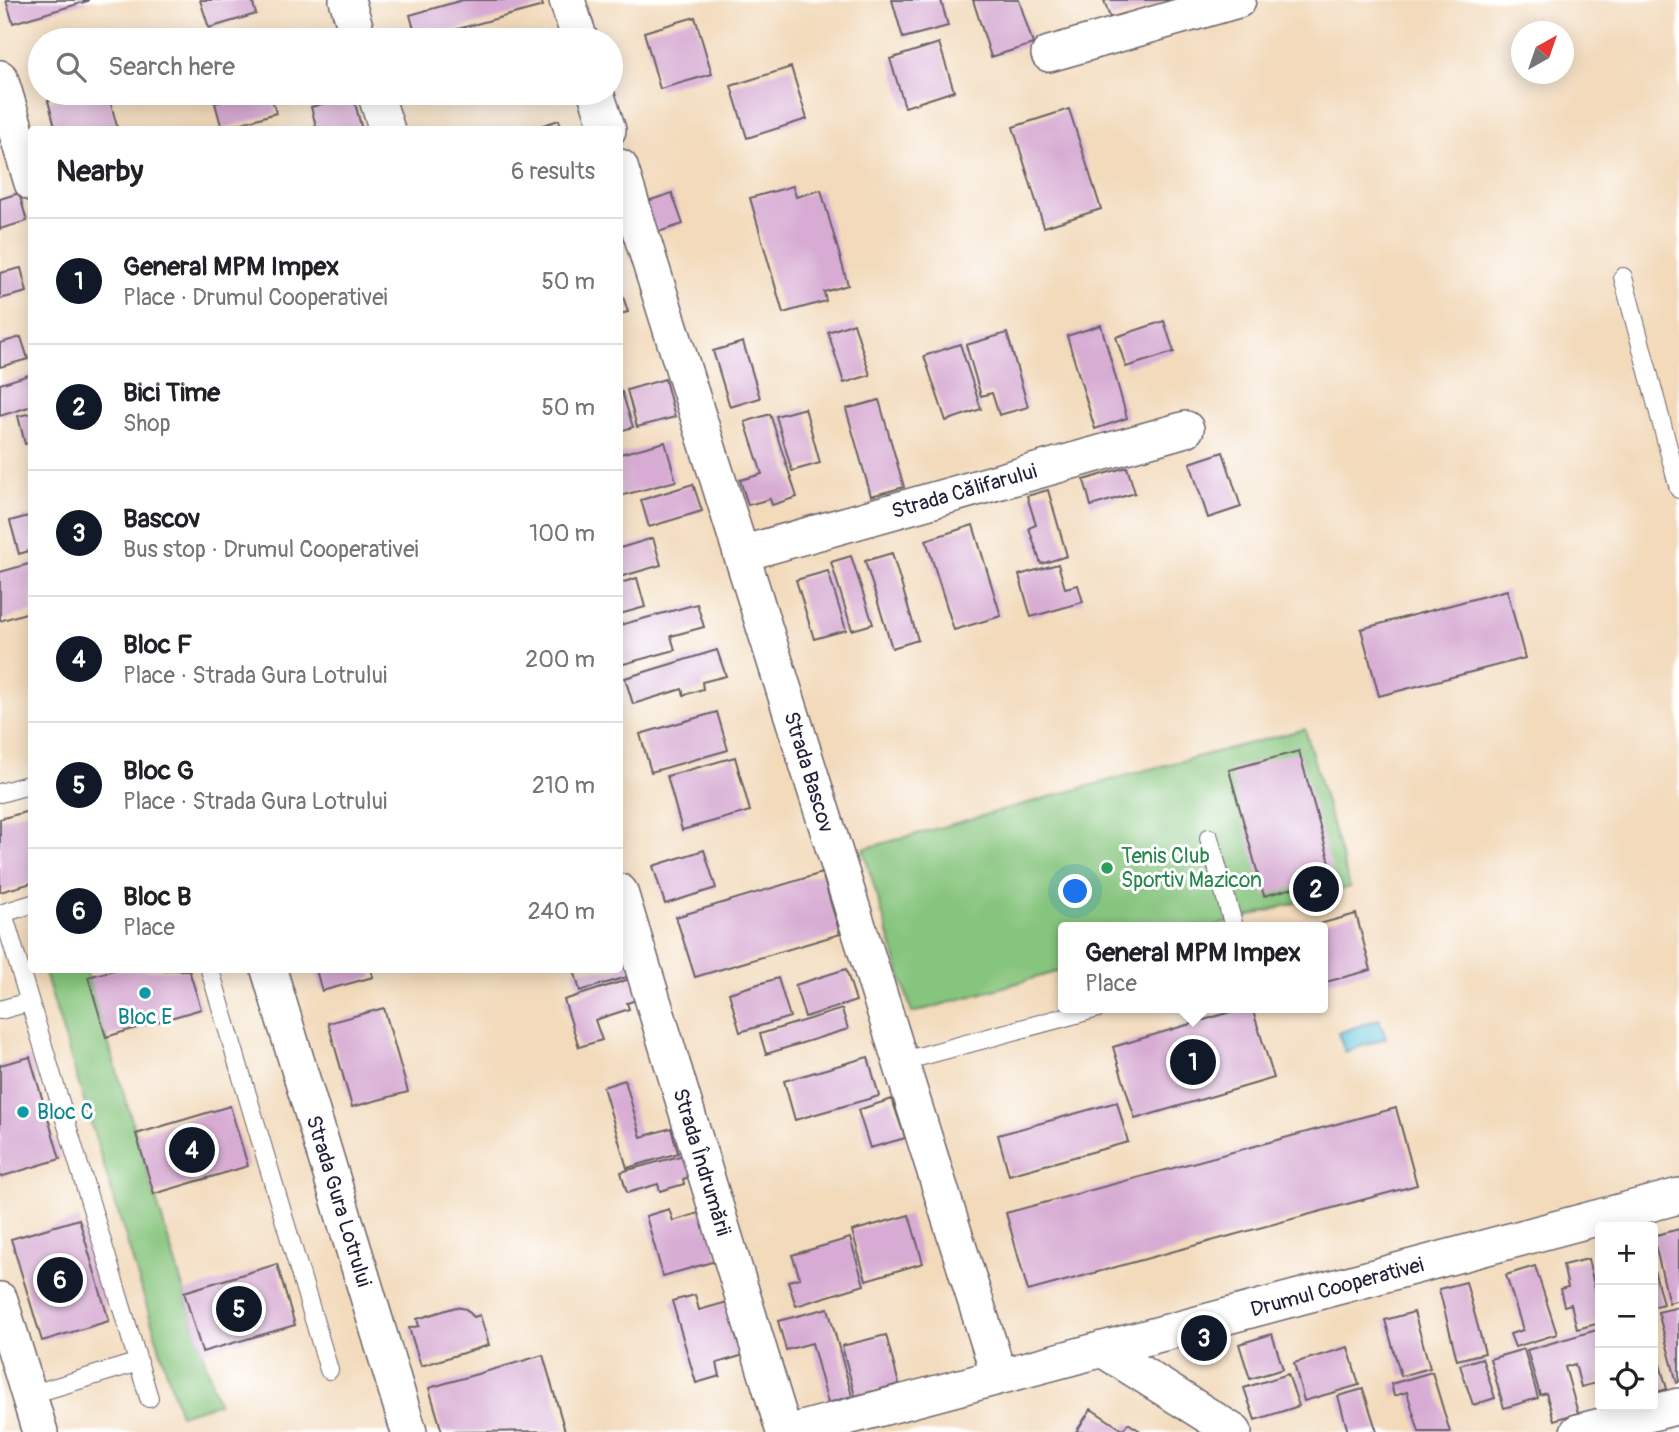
<!DOCTYPE html>
<meta charset="utf-8">
<style>
body{margin:0;font-family:Pangolin,sans-serif;background:#f6f6f6;color:#202124}
.controls{position:absolute;right:21px;bottom:21px;display:grid;overflow:hidden;border-radius:7px;box-shadow:0 4px 18px #0003}
.controls button{width:63px;height:63px;display:grid;place-items:center;padding:0;border:0;border-bottom:2px solid #e0e0e0;background:#fff;color:#202124;font:35px sans-serif}
.compass{position:absolute;left:1511px;top:21px;width:63px;height:63px;border-radius:50%;background:#fff;box-shadow:0 4px 18px #0003;rotate:40deg}
.you{position:absolute;left:1076px;top:892px;width:24px;height:24px;margin:-18px;border:5px solid #fff;border-radius:50%;background:#1a73e8;box-shadow:0 0 0 10px #1a73e833}
.badge{display:grid;place-items:center;width:46px;height:46px;border-radius:50%;background:#111827;color:#fff;font-size:23px;font-weight:700}
.pin{position:absolute;translate:-50% -50%;border:4px solid #fff;box-shadow:0 2px 7px #0006}
.popup{position:absolute;left:1058px;top:922px;width:270px;height:91px;box-sizing:border-box;display:grid;place-content:center;border-radius:7px;background:#fff;filter:drop-shadow(0 2px 5px #0005);font-size:23px;white-space:nowrap;color:#757577}
.popup b{font-size:26px;color:#202124}
.popup::after{content:'';position:absolute;left:50%;top:100%;margin-left:-14px;border:14px solid transparent;border-top-color:#fff}
.list{margin:0;padding:0;list-style:none}
h2{display:flex;justify-content:space-between;align-items:center;height:91px;margin:0;padding:0 28px;font-size:30px}
h2 small{font-size:23px;font-weight:400;color:#757577}
.list li{display:grid;grid-template-columns:46px 1fr auto;gap:21px;align-items:center;box-sizing:border-box;height:126px;padding:0 28px;border-top:2px solid #e0e0e0}
.list b{display:block;font-size:26px;white-space:nowrap}
.list p{margin:0;font-size:23px;white-space:nowrap;color:#757577}
.list em{font-size:23px;font-style:normal;color:#757577}
.icon{flex:none;width:38px;height:38px;fill:none;stroke:currentColor;stroke-width:2;stroke-linecap:round;stroke-linejoin:round}
.map{position:relative;flex:none;width:1679px;height:1432px;overflow:hidden}
.search{position:absolute;background:#fff;box-shadow:0 4px 18px #0003;left:28px;top:28px;width:595px;height:77px;display:flex;align-items:center;gap:18px;box-sizing:border-box;padding:0 24px;border-radius:38px;color:#757577;font-size:26px}
.panel{position:absolute;background:#fff;box-shadow:0 4px 18px #0003;left:28px;top:126px;width:595px;height:847px;border-radius:7px}
.map>svg:first-child{display:block}
.green{fill:#86c57d;stroke:#54745c;stroke-width:2}
.water{fill:#5dc2da;stroke:#40728a;stroke-width:2}
.building{fill:#d7abd3}
.lines{fill:none;stroke-linecap:round;stroke-linejoin:round}
.lane-casing{stroke:#6b6268;stroke-width:20}
.street-casing{stroke:#6b6268;stroke-width:38}
.lane{stroke:#fff;stroke-width:18}
.street{stroke:#fff;stroke-width:35}
.leisure-dot{fill:#2e9e5b;stroke:#fff;stroke-width:2.5}
.culture-dot{fill:#0f9aa8;stroke:#fff;stroke-width:2.5}
.labels{text-anchor:middle;stroke-width:6;stroke-linejoin:round;paint-order:stroke}
.street-label{font-size:21px;fill:#22223b;stroke:#fff}
.leisure-label{font-size:21px;fill:#27864d;stroke:#fff;text-anchor:start}
.culture-label{font-size:21px;fill:#0d838f;stroke:#fff}
</style>
<div class="map">
<svg width="1679" height="1432" viewBox="0 0 1679 1432">
<rect width="100%" height="100%" fill="#fff"/>
<filter id="ink" filterUnits="userSpaceOnUse"><feTurbulence type="fractalNoise" baseFrequency=".0143" numOctaves="2"/><feDisplacementMap in="SourceGraphic" scale="14" xChannelSelector="R" yChannelSelector="G"/><feConvolveMatrix kernelMatrix="1 2 1 2 8 2 1 2 1" color-interpolation-filters="sRGB"/></filter>
<filter id="wash" filterUnits="userSpaceOnUse"><feTurbulence type="fractalNoise" baseFrequency=".00686" numOctaves="4" result="noise"/><feDisplacementMap in="SourceGraphic" scale="28" xChannelSelector="R" yChannelSelector="G"/><feGaussianBlur stdDeviation="1.57" result="paint"/><feColorMatrix in="noise" values="0 0 0 0 0 0 0 0 0 0 0 0 0 0 0 0 0 1.4 0 .05"/><feComposite in="paint" operator="in"/></filter>
<g filter="url(#wash)">
<rect width="100%" height="100%" fill="#f2dabb"/>
<path class="green" d="M1305,729L1350,887L1212,927H1064L1063,970L912,1013L863,849L1150,769Z
M44,970H86L218,1403L180,1415Z"/>
<path class="water" d="M1379,1019L1386,1038L1345,1052L1338,1033Z"/>
<g id="blocks">
<path class="building" d="M6,0H88V1L13,23Z
M200,0H252L256,14L209,28Z
M463,0H541L543,6L417,40L410,15Z
M892,0H941L948,26L903,38Z
M973,0H1019L1033,44L991,57Z
M1104,0H1170L1171,1L1110,18Z
M695,17L712,74L660,89L644,32Z
M939,43L954,91L905,107L890,59Z
M791,67L807,119L747,138L731,86Z
M77,93H108L118,130H56L48,101Z
M253,93H270L276,113L222,129L215,103Z
M353,95L362,130H317L311,107Z
M1069,109L1101,209L1044,227L1013,127Z
M559,120L562,130H530V129Z
M793,186L796,197L821,190L848,285L824,292L826,301L783,313L750,198Z
M19,193L27,221L0,229V199Z
M672,193L683,224L655,233L645,202Z
M21,268L27,292L0,299V273Z
M620,287L628,312L620,314Z
M1164,321L1174,352L1126,367L1116,337Z
M854,323L870,375L844,383L828,332Z
M1101,325L1127,418L1095,429L1067,336Z
M1007,333L1028,407L999,415L992,393L981,396L966,345Z
M21,337L28,359L0,367V343Z
M743,342L760,398L730,407L713,351Z
M960,344L981,409L946,421L924,356Z
M32,374V406L0,416V384Z
M665,379L675,417L637,427L627,390Z
M620,392H622L633,427L620,431Z
M879,400L904,487L871,496L846,409Z
M805,408L820,463L792,471L776,416Z
M32,413V442L25,444L18,416Z
M770,414L797,497L772,505L770,499L748,505L740,480L762,474L745,422Z
M665,442L676,481L620,496V454Z
M1223,452L1241,507L1208,518L1190,463Z
M1127,467L1135,493L1091,506L1084,480Z
M693,484L702,511L649,527L641,500Z
M1048,490L1067,556L1041,564L1029,528L1036,525L1027,496Z
M32,515V550L19,554L10,521Z
M973,525L1001,616L954,630L926,540Z
M653,538L661,565L620,577V548Z
M892,553L918,640L892,648L865,561Z
M851,556L873,624L852,630L831,562Z
M32,563V611L0,621V572Z
M1058,564L1065,588L1078,585L1083,602L1031,617L1019,575Z
M828,571L846,630L814,639L796,580Z
M637,578L645,607L620,614V583Z
M1507,590L1525,658L1379,696L1361,629Z
M697,604L704,627L671,636L675,650L620,665V625Z
M717,650L726,676L702,682L703,689L684,695L682,689L633,704L625,678Z
M717,712L728,750L651,772L640,734Z
M1299,751L1337,888L1300,898L1297,887L1264,896L1229,770Z
M735,757L750,811L682,830L667,776Z
M32,810V883L0,892V819Z
M704,850L716,888L665,904L653,866Z
M822,873L840,934L695,977L676,917Z
M1356,914L1371,970L1322,983V927L1312,926Z
M620,950L637,974L580,991L574,970H620Z
M846,969L856,1001L805,1017L795,985Z
M114,970H189L201,1009L106,1037L88,977Z
M316,970H371L373,977L322,991Z
M636,977L643,998L627,1003L629,1009L595,1020L602,1040L579,1047L564,1000Z
M778,978L790,1017L740,1032L729,993Z
M384,1008L408,1092L352,1107L328,1023Z
M1244,1008H1252L1274,1078L1135,1119L1113,1047Z
M842,1009L848,1029L766,1054L760,1034Z
M30,1057L60,1159L0,1177V1065Z
M868,1057L879,1096L795,1120L784,1081Z
M625,1080L641,1137L671,1128L678,1153L627,1168L603,1087Z
M892,1099L905,1138L870,1148L858,1110Z
M1117,1102L1128,1142L1009,1175L998,1135Z
M230,1106L248,1166L154,1194L136,1134Z
M1396,1108L1417,1185L1028,1291L1006,1213Z
M687,1154L694,1176L683,1179L684,1184L660,1191L658,1184L627,1193L621,1172Z
M669,1209L673,1221L705,1211L719,1260L663,1276L646,1216Z
M909,1215L923,1263L866,1280L852,1231Z
M79,1219L109,1321L42,1341L11,1239Z
M1679,1229V1300L1669,1303L1653,1236Z
M850,1238L864,1285L796,1306L788,1281L800,1278L792,1255Z
M1588,1259L1600,1310V1323L1577,1329L1571,1304L1564,1306L1560,1289L1568,1287L1563,1265Z
M277,1264L295,1325L202,1352L184,1292Z
M1535,1266L1557,1334L1515,1347L1510,1334L1523,1330L1506,1275Z
M1653,1266L1663,1304L1653,1307Z
M1466,1282L1485,1353L1457,1360L1439,1289Z
M695,1295L699,1310L731,1301L744,1355L717,1363L720,1376L696,1383L672,1301Z
M456,1307L466,1309L474,1317L480,1315L489,1345L421,1366L409,1328L419,1326L417,1319Z
M1679,1307V1382L1677,1383L1658,1312Z
M828,1308L852,1396L828,1403L812,1343L786,1350L778,1321Z
M1414,1312L1430,1368L1401,1376L1385,1320Z
M1600,1329V1382L1581,1387L1575,1364L1565,1367L1578,1413L1554,1420L1546,1393L1540,1395L1527,1350Z
M1272,1334L1283,1369L1250,1379L1239,1344Z
M886,1335L899,1384L855,1396L842,1346Z
M1653,1340L1667,1389L1653,1393Z
M1348,1347L1359,1385L1304,1401L1294,1363Z
M1524,1349L1538,1398L1504,1408L1490,1359Z
M543,1355L565,1431L442,1432L429,1388Z
M1482,1358L1495,1398L1473,1405L1460,1365Z
M1432,1372L1450,1432H1419L1407,1392L1394,1396L1391,1384Z
M1288,1374L1299,1406L1255,1420L1244,1388Z
M1363,1389L1377,1432H1348L1338,1396Z
M1091,1409L1123,1430L1128,1423L1142,1432H1076Z"/>
</g>
</g>
<g filter="url(#ink)">
<use href="#blocks" fill-opacity="0" stroke="#6b6268" stroke-width="2"/>
<g class="lines">
<defs>
<path id="lane" d="M1623,277L1679,489
M0,793L32,784
M1209,838L1234,927
M32,904L3,913L149,1398
M210,970L329,1370
M0,1010L29,1002
M900,1062L1098,1008
M29,1395L139,1362"/>
<path id="street" d="M347,0L359,40
M567,0L580,40
M1049,54L1238,0
M0,78L32,183
M375,93L387,130
M596,93L608,130
M620,167L999,1376
M741,554L1186,429
M620,892L784,1432
M269,970L409,1432
M0,1300L40,1432
M1102,1349L1234,1432
M791,1432L1679,1196
M1578,1432L1679,1406"/>
</defs>
<use href="#lane" class="lane-casing"/>
<use href="#street" class="street-casing"/>
<use href="#lane" class="lane"/>
<use href="#street" class="street"/>
</g>
</g>
<circle class="leisure-dot" cx="1107" cy="868" r="7"/>
<g class="culture-dot">
<circle cx="145" cy="993" r="7"/>
<circle cx="23" cy="1112" r="7"/>
</g>
<g class="labels">
<g class="street-label">
<text transform="translate(964 491) rotate(-16)" y="7">Strada Călifarului</text>
<text transform="translate(809 772) rotate(73)" y="7">Strada Bascov</text>
<text transform="translate(702 1162) rotate(73)" y="7">Strada Îndrumării</text>
<text transform="translate(339 1201) rotate(73)" y="7">Strada Gura Lotrului</text>
<text transform="translate(1337 1287) rotate(-15)" y="7">Drumul Cooperativei</text>
</g>
<g class="leisure-label">
<text x="1121" y="863">Tenis Club<tspan x="1121" dy="24">Sportiv Mazicon</tspan></text>
</g>
<g class="culture-label">
<text x="145" y="1024">Bloc E</text>
<text x="37" y="1119" text-anchor="start">Bloc C</text>
</g>
</g>
</svg>
<div class="controls">
<button>+</button>
<button>−</button>
<button><svg class="icon" aria-label="locate" viewBox="0 0 24 24"><circle cx="12" cy="12" r="6"/><path d="M12 2v4M12 18v4M2 12h4M18 12h4"/></svg></button>
</div>
<svg class="compass" viewBox="-18 -18 36 36"><path d="M0-13l5 13h-10z" fill="#e53935"/><path d="M0 13l5-13h-10z" fill="#757577"/></svg>
<div class="you"></div>
<div class="pin badge" style="left:1193px;top:1062px">1</div>
<div class="popup"><b>General MPM Impex</b>Place</div>
<div class="pin badge" style="left:1316px;top:889px">2</div>
<div class="pin badge" style="left:1204px;top:1338px">3</div>
<div class="pin badge" style="left:192px;top:1150px">4</div>
<div class="pin badge" style="left:239px;top:1309px">5</div>
<div class="pin badge" style="left:60px;top:1280px">6</div>
<div class="search"><svg class="icon" aria-label="search" viewBox="0 0 24 24"><circle cx="10" cy="10" r="6"/><path d="M15 15l6 6"/></svg>Search here</div>
<section class="panel">
<h2>Nearby<small>6 results</small></h2>
<ul class="list">
<li><span class="badge">1</span><div><b>General MPM Impex</b><p>Place · Drumul Cooperativei</p></div><em>50 m</em></li>
<li><span class="badge">2</span><div><b>Bici Time</b><p>Shop</p></div><em>50 m</em></li>
<li><span class="badge">3</span><div><b>Bascov</b><p>Bus stop · Drumul Cooperativei</p></div><em>100 m</em></li>
<li><span class="badge">4</span><div><b>Bloc F</b><p>Place · Strada Gura Lotrului</p></div><em>200 m</em></li>
<li><span class="badge">5</span><div><b>Bloc G</b><p>Place · Strada Gura Lotrului</p></div><em>210 m</em></li>
<li><span class="badge">6</span><div><b>Bloc B</b><p>Place</p></div><em>240 m</em></li>
</ul>
</section>
</div>
